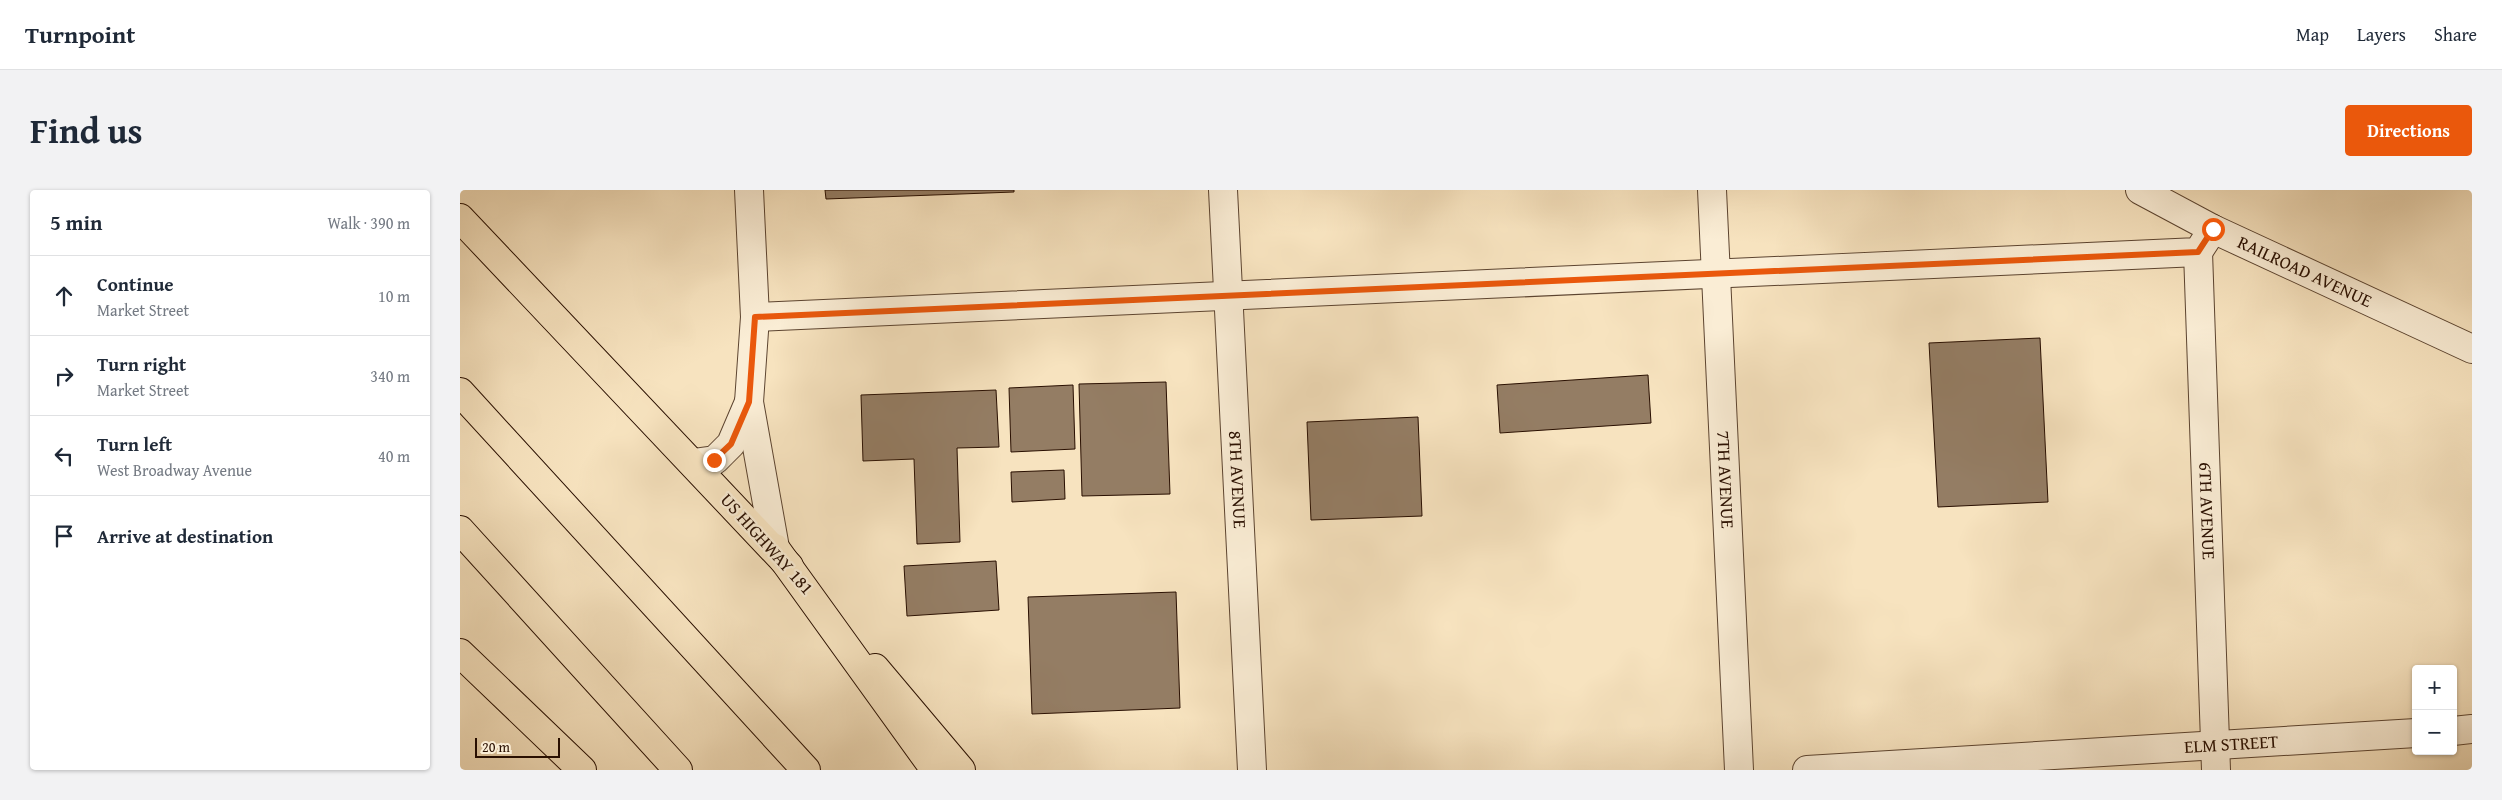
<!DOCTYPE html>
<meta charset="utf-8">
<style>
body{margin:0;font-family:"Gentium Book Plus",serif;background:#f2f2f3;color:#1f2937}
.controls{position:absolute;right:15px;bottom:15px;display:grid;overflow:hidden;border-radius:5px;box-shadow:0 1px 4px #0004}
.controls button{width:45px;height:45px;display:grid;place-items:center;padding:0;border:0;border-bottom:1px solid #e0e1e3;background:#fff;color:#1f2937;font:25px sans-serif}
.scale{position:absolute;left:15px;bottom:12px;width:85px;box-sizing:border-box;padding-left:5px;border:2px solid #290f01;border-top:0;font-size:14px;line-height:18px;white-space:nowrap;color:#290f01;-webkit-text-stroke:4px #faedd5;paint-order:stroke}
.stop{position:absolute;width:15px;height:15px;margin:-11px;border:4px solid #ea580c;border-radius:50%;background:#fff}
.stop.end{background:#ea580c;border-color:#fff;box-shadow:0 1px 5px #0008}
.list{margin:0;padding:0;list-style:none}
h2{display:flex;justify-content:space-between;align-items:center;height:65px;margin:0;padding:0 20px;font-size:21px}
h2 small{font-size:16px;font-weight:400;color:#747a83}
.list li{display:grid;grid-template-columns:32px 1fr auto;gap:15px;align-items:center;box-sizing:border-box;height:80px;padding:0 20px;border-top:1px solid #e0e1e3}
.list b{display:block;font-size:19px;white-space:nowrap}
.list p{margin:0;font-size:16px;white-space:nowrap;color:#747a83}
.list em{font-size:16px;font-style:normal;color:#747a83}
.icon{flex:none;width:28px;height:28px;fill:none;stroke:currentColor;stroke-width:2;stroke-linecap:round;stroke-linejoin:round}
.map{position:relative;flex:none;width:2012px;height:580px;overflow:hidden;border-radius:5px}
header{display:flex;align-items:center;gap:30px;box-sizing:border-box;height:70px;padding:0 25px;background:#fff;border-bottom:1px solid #e0e1e3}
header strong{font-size:24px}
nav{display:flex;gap:28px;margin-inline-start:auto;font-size:18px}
.intro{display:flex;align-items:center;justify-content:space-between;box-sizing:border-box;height:120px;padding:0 30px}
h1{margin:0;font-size:35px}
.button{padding:12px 22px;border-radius:5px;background:#ea580c;color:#fff;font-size:18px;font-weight:700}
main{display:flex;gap:30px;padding:0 30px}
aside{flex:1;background:#fff;border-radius:5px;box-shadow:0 1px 4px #0004}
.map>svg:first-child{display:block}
.building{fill:#947d64;stroke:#290f01}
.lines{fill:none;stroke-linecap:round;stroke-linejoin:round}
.minor-casing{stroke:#5c4430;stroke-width:30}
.major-casing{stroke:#290f01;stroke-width:30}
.highway-casing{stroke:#290f01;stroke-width:30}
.minor{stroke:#faedd5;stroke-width:28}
.major{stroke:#f7e3bf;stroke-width:28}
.highway{stroke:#f7e3bf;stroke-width:28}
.route{stroke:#ea580c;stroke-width:6}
.labels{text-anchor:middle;stroke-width:4.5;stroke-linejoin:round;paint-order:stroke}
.street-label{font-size:18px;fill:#290f01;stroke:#faedd5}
</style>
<header>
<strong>Turnpoint</strong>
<nav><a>Map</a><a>Layers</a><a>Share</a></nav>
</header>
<div class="intro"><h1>Find us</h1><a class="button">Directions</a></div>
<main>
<aside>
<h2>5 min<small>Walk · 390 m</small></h2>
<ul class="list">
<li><svg class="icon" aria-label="ahead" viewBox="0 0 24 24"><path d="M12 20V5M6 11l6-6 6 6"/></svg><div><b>Continue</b><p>Market Street</p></div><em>10 m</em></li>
<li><svg class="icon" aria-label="right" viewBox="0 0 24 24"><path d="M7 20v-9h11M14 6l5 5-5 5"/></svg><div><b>Turn right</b><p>Market Street</p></div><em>340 m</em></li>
<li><svg class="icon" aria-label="left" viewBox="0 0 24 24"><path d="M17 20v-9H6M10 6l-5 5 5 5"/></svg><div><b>Turn left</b><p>West Broadway Avenue</p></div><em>40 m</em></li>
<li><svg class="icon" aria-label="arrive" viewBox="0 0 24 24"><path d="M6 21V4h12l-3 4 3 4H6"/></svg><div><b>Arrive at destination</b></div></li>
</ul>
</aside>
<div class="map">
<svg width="2012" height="580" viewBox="0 0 2012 580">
<rect width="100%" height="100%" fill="#f7e3bf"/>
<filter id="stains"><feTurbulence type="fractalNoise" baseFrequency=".004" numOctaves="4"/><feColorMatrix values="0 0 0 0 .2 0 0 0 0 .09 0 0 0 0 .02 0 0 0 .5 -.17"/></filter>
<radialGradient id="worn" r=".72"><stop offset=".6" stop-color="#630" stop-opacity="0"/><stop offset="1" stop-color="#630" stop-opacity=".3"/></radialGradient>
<path class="building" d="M365,0H554V2L366,9Z
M1580,148L1588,312L1478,317L1469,153Z
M1188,185L1191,233L1040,243L1037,195Z
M706,192L710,304L622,306L619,194Z
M613,195L615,259L551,262L549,198Z
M536,200L539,257L497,258L500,352L457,354L454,269L403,271L401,205Z
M958,227L962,326L851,330L847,232Z
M604,280L605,309L552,312L551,282Z
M536,371L539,420L447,426L444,376Z
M716,402L720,518L572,524L568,407Z"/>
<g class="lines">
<defs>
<g id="minor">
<path d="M289,0L295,127L289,212L315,358"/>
<path id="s1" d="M763,0L792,580"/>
<path id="s2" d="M1252,0L1279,580"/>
<path id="s3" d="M1680,0L1753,39L2012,159"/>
<path id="s4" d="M1738,62L1756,580"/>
<path d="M295,127L1738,62L1753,39"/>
<path d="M233,273L255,270L271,254L289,212"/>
<path d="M1993,541L2012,539"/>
<path id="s5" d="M1347,580L1956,543"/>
</g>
<path id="major" d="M0,28L329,376
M415,478L501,580"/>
<path id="highway" d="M0,202L346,580
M0,340L218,580
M315,358L475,580
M0,463L122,580"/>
</defs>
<use href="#minor" class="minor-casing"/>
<use href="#major" class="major-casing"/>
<use href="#highway" class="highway-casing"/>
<use href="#minor" class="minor"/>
<use href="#major" class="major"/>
<use href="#highway" class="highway"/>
</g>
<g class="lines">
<path class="route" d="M254,270L271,254L289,212L295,127L1738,62L1753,39"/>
</g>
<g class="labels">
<g class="street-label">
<text dy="6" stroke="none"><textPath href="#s3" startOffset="184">RAILROAD AVENUE</textPath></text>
<text dy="6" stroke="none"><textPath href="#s1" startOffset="290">8TH AVENUE</textPath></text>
<text dy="6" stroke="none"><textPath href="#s2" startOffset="290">7TH AVENUE</textPath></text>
<text dy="6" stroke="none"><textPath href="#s4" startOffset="259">6TH AVENUE</textPath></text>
<text transform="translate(307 354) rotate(48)" y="6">US HIGHWAY 181</text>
<text dy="6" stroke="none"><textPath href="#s5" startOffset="425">ELM STREET</textPath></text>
</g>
</g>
<rect width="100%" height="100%" filter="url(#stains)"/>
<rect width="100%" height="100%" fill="url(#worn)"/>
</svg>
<div class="controls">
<button>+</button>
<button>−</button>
</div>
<div class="scale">20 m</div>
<div class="stop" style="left:1753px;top:39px"></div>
<div class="stop end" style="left:254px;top:270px"></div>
</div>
</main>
